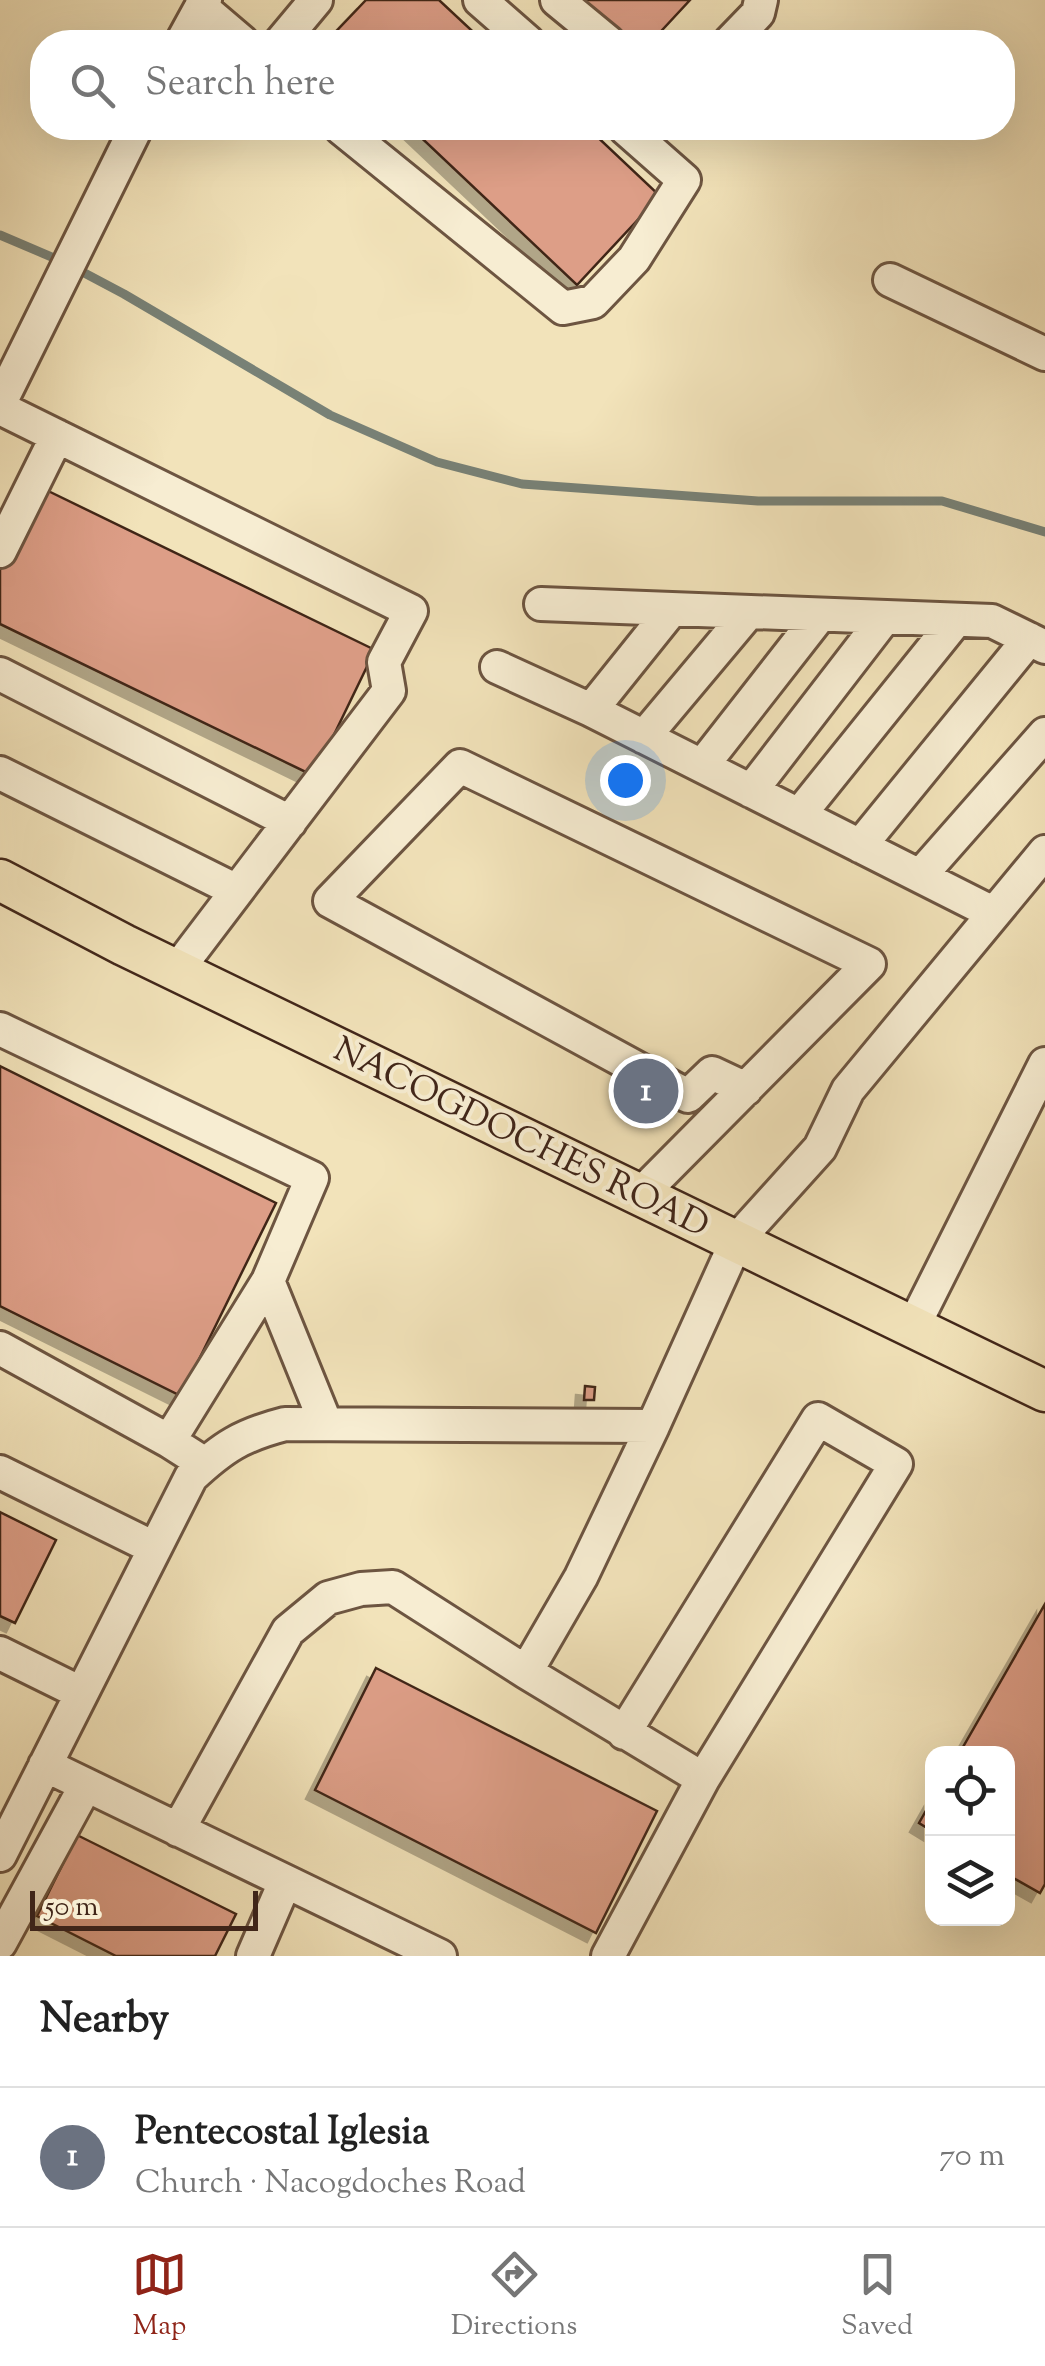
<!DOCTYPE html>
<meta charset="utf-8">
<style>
body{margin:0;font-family:"Sorts Mill Goudy",serif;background:#f2f2f2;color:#222}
.controls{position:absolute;right:30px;bottom:30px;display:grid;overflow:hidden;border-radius:20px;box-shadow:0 10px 40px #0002}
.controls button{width:90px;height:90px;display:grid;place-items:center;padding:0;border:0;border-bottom:2px solid #e0e0e0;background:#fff;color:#222;font:50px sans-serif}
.scale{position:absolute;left:30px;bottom:25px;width:228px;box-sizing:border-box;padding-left:10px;border:5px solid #412619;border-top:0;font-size:28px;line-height:35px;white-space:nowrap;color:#412619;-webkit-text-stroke:8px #f7edd2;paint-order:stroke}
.you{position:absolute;left:625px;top:780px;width:35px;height:35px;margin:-25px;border:8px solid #fff;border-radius:50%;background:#1a73e8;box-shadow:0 0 0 15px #1a73e833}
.badge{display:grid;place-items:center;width:65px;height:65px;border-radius:50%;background:#8f2418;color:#fff;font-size:32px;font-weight:700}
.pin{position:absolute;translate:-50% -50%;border:5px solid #fff;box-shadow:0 2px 10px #0006}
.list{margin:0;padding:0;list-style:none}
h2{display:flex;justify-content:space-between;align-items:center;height:130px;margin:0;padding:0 40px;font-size:42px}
h2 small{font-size:32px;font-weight:400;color:#767676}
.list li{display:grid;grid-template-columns:65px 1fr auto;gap:30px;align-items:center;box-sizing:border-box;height:140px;padding:0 40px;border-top:2px solid #e0e0e0}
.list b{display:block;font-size:38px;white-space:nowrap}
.list p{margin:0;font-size:32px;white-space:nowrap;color:#767676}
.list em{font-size:32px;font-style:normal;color:#767676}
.icon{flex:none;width:55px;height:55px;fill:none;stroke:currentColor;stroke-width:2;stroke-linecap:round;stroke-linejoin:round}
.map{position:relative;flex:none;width:1045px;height:1956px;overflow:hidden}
.search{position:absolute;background:#fff;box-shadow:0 10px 40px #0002;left:30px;right:30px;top:30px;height:110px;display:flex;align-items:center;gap:25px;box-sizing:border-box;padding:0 35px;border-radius:40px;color:#767676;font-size:38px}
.sheet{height:270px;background:#fff}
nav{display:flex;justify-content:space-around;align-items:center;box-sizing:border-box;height:140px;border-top:2px solid #e0e0e0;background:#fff;font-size:28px;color:#767676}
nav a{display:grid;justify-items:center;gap:5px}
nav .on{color:#8f2418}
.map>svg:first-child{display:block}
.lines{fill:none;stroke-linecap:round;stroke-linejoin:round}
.stream{stroke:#788176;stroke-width:9}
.building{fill:#dd9e87;stroke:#412619;stroke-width:2.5;filter:url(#shadow)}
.minor-casing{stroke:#6d5541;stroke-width:38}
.major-casing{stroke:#412619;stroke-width:45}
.minor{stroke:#f7edd2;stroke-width:32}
.major{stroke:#f2e3ba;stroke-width:40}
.labels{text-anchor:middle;stroke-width:8;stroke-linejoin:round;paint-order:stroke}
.street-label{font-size:35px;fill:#412619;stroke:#f7edd2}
</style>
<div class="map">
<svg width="1045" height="1956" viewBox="0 0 1045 1956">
<defs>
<filter id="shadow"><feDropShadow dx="-9" dy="9" stdDeviation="0" flood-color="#0004"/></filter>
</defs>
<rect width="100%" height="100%" fill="#f2e3ba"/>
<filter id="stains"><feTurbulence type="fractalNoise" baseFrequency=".002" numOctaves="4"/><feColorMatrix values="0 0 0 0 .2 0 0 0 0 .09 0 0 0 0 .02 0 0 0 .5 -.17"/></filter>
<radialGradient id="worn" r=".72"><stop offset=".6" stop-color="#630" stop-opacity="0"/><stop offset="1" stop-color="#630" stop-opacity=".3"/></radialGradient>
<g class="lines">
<path class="stream" d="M0,235L61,261
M75,268L124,294L330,415L437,462L522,484L758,501H942L1045,532"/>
</g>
<path class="building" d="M366,0H439L484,42H326Z
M577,0H690L651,42H623Z
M411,128H588L660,196L577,285Z
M40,487L375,650L314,776L0,624V570Z
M0,1066L276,1203L181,1396L0,1306Z
M585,1386L595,1387L594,1400H584Z
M0,1512L56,1540L15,1623L0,1616Z
M1045,1604V1884L1040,1893L1008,1875V1754H959Z
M376,1668L657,1811L596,1933L315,1790Z
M932,1800V1831L919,1823Z
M77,1835L236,1914L215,1956H116L37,1916Z"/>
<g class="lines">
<defs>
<path id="minor" d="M480,0L528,42
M557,0L608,42
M201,7L242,42
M182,42L205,0
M281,42L316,0
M730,42L758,13L761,0
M341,128L563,308L593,302L634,259L684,180L625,128
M890,280L1045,354
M0,403L136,128
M0,408L411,611L384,662L389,691L177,970
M0,551L57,436
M541,604L992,621L1045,647
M672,609L591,710L993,913
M497,667L591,710
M0,674L290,822
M644,737L748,613
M702,766L820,615
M0,773L237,891
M751,791L885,617
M799,815L956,620
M860,846L1029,639
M920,876L1045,734
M0,1029L312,1178L268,1281L326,1424
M641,1194L869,964L460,766L330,901L688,1096L712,1073L746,1089
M914,1325L1045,1064
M0,1348L169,1441
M205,1464L169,1441L268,1281
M0,1472L154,1548
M0,1653L81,1693
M624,1733L818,1419L896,1464L703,1779L526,1672L581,1577L653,1426
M45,1765L440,1956
M178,1830L288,1631L328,1598L361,1589L393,1587L526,1672
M0,1855L191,1477C223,1447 242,1435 285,1424L653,1426L737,1240L820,1148L848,1090L1045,852
M0,1943L86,1785
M253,1956L285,1882
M608,1956L703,1779"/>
<path id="major" d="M0,880L124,945L1045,1391"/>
</defs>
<use href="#minor" class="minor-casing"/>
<use href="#major" class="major-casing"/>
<use href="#minor" class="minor"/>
<use href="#major" class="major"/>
</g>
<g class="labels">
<g class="street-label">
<text transform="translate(522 1136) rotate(26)" y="12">NACOGDOCHES ROAD</text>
</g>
</g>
<rect width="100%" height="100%" filter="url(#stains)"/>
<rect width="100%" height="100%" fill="url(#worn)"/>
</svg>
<div class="controls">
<button><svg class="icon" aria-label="locate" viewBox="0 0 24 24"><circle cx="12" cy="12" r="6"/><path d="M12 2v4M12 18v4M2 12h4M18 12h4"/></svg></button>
<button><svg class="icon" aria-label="layers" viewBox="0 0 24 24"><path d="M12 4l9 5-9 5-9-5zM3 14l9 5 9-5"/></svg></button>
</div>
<div class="scale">50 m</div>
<div class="you"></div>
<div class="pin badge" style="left:646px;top:1091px;background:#6b7280">1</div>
<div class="search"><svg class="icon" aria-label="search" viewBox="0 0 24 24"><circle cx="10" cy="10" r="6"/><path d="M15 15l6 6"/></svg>Search here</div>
</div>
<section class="sheet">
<h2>Nearby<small></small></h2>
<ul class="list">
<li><span class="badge" style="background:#6b7280">1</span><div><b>Pentecostal Iglesia</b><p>Church · Nacogdoches Road</p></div><em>70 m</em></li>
</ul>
</section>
<nav>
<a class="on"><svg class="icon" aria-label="map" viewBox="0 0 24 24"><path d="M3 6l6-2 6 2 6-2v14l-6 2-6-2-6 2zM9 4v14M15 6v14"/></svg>Map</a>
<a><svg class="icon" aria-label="directions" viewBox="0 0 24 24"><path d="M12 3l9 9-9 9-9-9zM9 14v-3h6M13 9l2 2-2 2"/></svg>Directions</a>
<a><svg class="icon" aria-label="saved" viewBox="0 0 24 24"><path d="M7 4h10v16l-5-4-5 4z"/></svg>Saved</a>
</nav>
